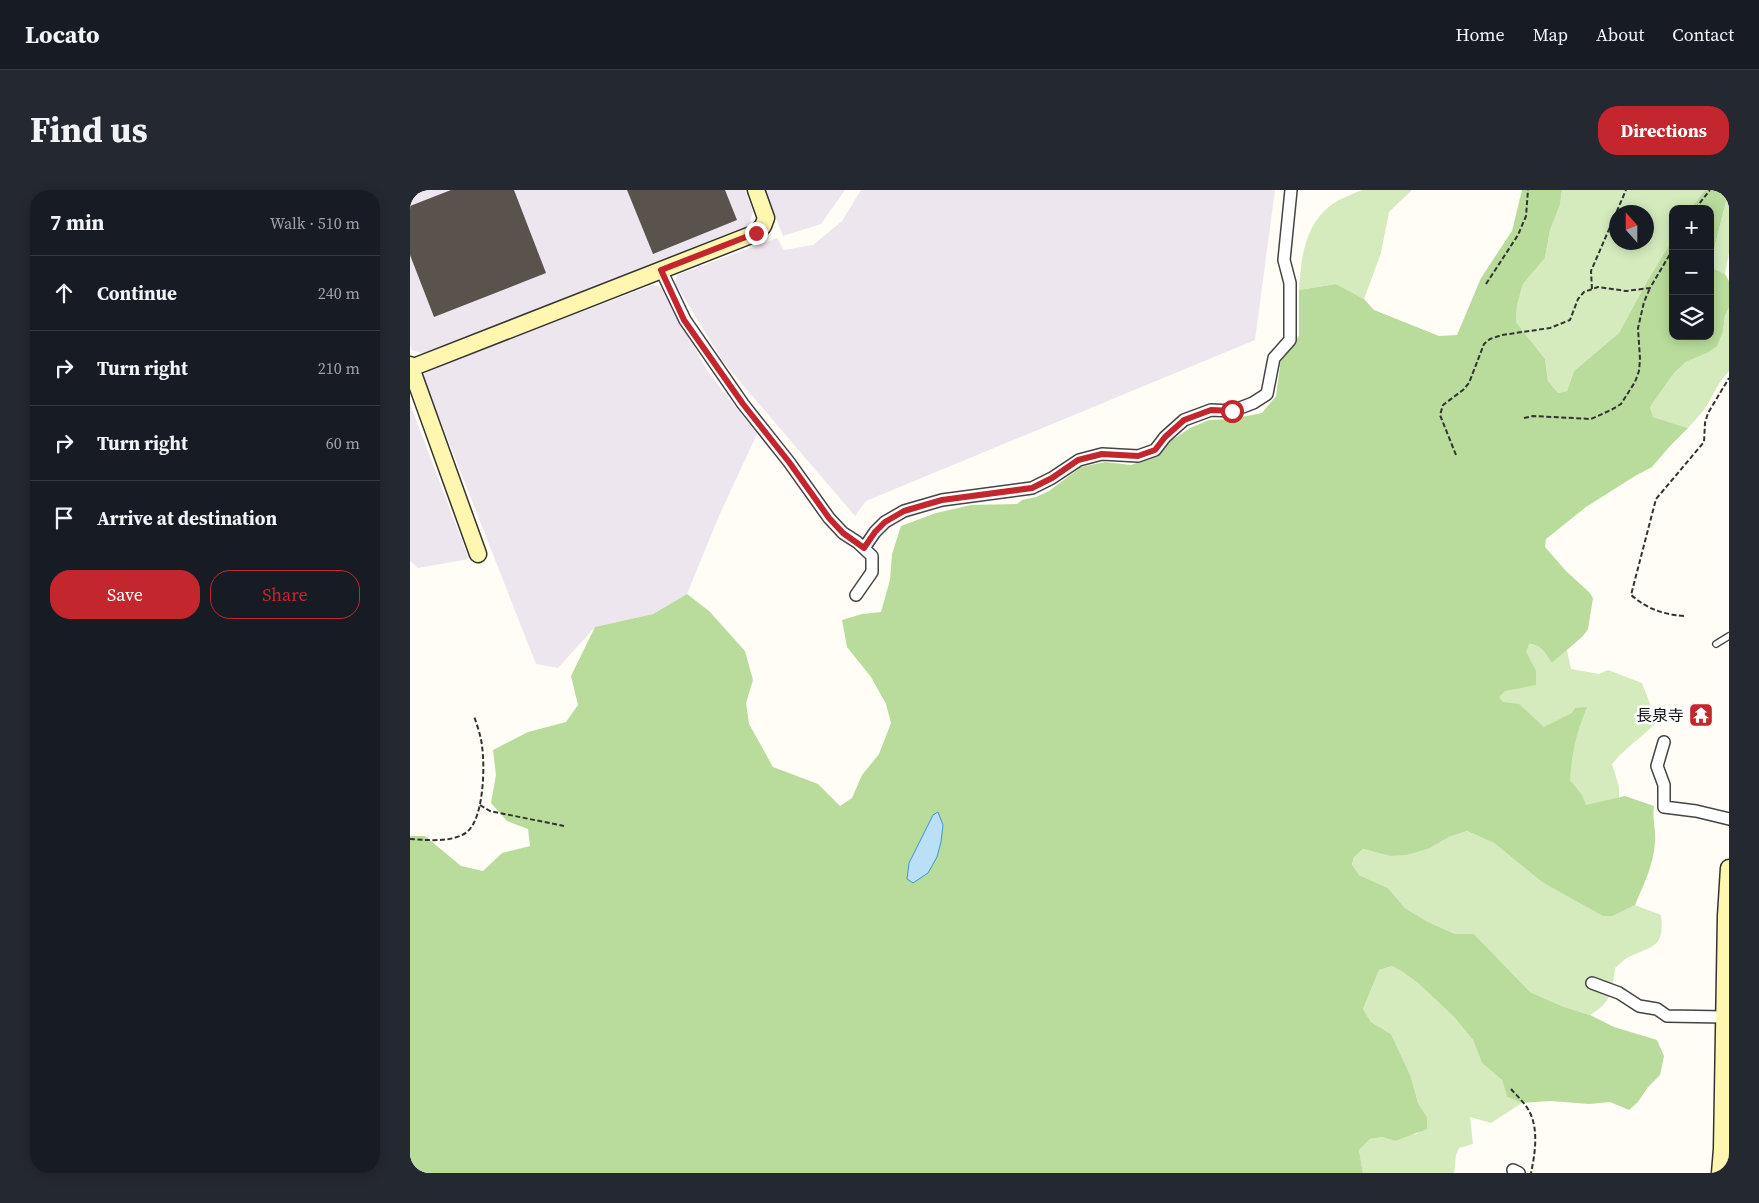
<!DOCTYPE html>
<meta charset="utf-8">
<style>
body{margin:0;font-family:"Source Serif 4","Noto Sans JP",serif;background:#242831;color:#f1f3f6}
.controls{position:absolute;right:15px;top:15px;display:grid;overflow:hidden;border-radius:10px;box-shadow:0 2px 12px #0003}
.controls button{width:45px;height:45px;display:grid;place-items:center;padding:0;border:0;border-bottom:1px solid #363941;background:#171b24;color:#f1f3f6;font:25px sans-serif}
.compass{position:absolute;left:1199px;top:15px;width:45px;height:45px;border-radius:50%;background:#171b24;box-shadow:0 2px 12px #0003;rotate:339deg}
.stop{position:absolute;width:15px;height:15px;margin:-11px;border:4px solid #c4262e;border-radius:50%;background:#fff}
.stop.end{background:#c4262e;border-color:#fff;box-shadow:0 1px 5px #0008}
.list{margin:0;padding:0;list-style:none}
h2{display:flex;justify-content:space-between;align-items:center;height:65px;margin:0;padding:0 20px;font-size:21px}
h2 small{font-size:16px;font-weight:400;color:#9ea1a6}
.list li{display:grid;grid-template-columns:32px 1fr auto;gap:15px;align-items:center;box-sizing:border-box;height:75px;padding:0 20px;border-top:1px solid #363941}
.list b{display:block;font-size:19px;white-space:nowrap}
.list em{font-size:16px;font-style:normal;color:#9ea1a6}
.actions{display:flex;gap:10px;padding:15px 20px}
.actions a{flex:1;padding:11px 0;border:1px solid #c4262e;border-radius:20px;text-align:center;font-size:18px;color:#c4262e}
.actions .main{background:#c4262e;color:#fff}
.icon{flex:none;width:28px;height:28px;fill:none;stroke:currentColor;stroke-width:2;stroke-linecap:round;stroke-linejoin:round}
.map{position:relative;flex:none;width:1319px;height:983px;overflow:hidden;border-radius:20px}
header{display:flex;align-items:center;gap:30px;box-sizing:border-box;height:70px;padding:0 25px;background:#171b24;border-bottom:1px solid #363941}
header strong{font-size:24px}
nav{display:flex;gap:28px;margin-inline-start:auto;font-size:18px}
.intro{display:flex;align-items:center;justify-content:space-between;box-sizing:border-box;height:120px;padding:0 30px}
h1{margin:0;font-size:35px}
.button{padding:12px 22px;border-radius:20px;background:#c4262e;color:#fff;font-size:18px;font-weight:700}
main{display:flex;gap:30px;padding:0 30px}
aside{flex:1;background:#171b24;border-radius:20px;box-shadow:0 2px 12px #0003}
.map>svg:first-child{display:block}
.industrial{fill:#eee6ef}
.green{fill:#d5ebbd;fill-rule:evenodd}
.forest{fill:#b9dc9c}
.water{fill:#b9e0f7;stroke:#3f96cf}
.building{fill:#5a524d}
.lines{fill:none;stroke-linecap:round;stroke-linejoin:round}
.lane-casing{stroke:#444;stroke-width:8}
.street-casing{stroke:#444;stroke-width:14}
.secondary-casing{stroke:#333;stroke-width:19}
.path{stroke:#333;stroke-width:2;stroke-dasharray:5 2.5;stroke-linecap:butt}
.lane{stroke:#fff;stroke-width:5.5}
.street{stroke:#fff;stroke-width:11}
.secondary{stroke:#fff6b0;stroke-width:16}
.route{stroke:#c4262e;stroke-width:6}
.labels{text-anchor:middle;stroke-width:5;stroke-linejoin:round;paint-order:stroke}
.poi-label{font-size:16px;fill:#111;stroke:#fff;text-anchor:end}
</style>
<header>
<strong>Locato</strong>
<nav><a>Home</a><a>Map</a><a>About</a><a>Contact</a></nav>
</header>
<div class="intro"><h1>Find us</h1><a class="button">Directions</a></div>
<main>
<aside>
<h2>7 min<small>Walk · 510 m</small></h2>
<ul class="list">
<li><svg class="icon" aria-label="ahead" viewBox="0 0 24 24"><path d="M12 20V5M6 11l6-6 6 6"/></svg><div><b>Continue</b></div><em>240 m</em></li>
<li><svg class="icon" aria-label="right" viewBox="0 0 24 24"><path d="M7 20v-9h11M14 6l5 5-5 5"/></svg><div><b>Turn right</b></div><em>210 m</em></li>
<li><svg class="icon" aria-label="right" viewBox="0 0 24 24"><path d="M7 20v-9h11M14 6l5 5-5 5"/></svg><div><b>Turn right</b></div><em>60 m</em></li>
<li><svg class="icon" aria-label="arrive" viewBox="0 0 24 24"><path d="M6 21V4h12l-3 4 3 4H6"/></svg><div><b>Arrive at destination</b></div></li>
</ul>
<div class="actions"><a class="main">Save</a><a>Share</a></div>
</aside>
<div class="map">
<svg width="1319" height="983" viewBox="0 0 1319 983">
<rect width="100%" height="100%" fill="#fffdf5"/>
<path class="industrial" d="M0,0H335L343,22L338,38L14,164L2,160L0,155Z
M355,0H435L411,34L373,46Z
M451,0H865L845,150L456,311L445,326L314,173L265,93L267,85L367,48L374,60L403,55L432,31Z
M243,95L252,98L298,182L347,244L309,326L277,404L243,424L185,437L148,478L126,474L13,186L19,179Z
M0,214L59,369L8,378L0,371Z"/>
<path class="green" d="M952,0H1002L979,22L971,63L954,109L926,94L889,100C891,70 894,36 920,16C930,8 941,5 952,0Z
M1152,0H1295L1280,19H1263V49L1236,93L1209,143L1164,181L1157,201L1148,203L1138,191L1135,169L1106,132L1107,115L1113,94L1135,68L1140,40L1150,15ZM1206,22H1236V52H1206Z
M1319,0V63L1315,84L1302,78V67Z
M1319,117V181L1310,192L1294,220L1278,238L1243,227L1240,217L1264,183L1276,172L1297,163L1313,141L1315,126Z
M1119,454C1131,454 1136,463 1142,473L1157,460L1161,479L1189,484L1198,480L1232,493L1247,532C1232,547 1215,558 1202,574L1209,597V614L1179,621L1131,545L1086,518L1085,503L1109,462Z
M1057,641L1084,653L1132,692L1203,726L1225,715L1251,725C1255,759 1242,755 1217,768C1213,770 1209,775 1205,778C1202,801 1202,812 1180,825L1154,817L1120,802L1064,744H1045L1018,732L995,718L978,698L949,685L942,676L944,667L953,659L980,666L1018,659L1039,647Z
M982,776L993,782L1009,794L1044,827L1063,850L1072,873L1092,890L1097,907L1112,913L1081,933L1060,927L1063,954L1049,958L1046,965L1044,983H953L949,960L960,949L972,947L985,951L997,945L1007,944L1017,927L1008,913L1001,887L981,844L961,832L953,819L969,780Z"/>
<path class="forest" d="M1112,0H1152L1150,15L1140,40L1135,68L1113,94L1107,115L1106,132L1135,169L1138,191L1148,203L1157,201L1164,181L1209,143L1236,93L1263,49V146H1300V19H1280L1295,0H1319L1302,67V78L1315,84L1319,91V117L1315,126L1313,141L1307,156L1297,163L1276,172L1264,183L1240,217L1243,227L1278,238L1259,257L1242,277L1225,286L1176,317L1136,349L1135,357L1156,381L1179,402L1183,408L1178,439L1173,446L1142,473C1136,464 1131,454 1119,454L1116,462L1126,481V495L1095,501L1089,507L1093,512L1109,514L1134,537L1162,523L1165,518L1177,517C1166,544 1162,561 1160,590L1172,605L1176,615L1215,606L1244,616C1242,629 1246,640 1245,652C1244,674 1233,696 1225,715L1203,726H1193L1132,692L1084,653L1057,641L1039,647L1018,659L996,665L980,666L953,659L944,667L942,675L949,685L978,698L995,718L1018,732L1045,744H1064L1120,802L1154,817L1180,825L1204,837L1247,850L1254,866L1250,885L1238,897L1228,912L1219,920L1200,912L1179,914L1141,911L1112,913L1097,907L1092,890L1072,873L1063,850L1044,827L1009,794L993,782L982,776L969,780L953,819L961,832L981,844L1001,887L1008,913L1017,927V939L985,951L972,947L960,949L949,960L953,983H0V646H15L51,676L73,681L92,663L120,656L118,639L97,631L81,613L86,585L83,560L118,542L156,532L168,515L161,486L185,437L243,424L277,404L299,421L335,461L343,490L336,513L339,534L363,577L408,594L430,616L442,608L452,585L469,564L481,533L476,514L461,487L437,457L432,430L452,424L471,422L480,390L482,364L491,336L526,323L561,315L607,314L612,310L626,307L639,301L671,277L695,272L721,275L747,266L762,250L780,238L799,230L822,229L852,223L866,206L871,169L889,146V100L926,94L954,109L964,120L1029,146L1047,145L1071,88L1102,41Z"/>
<path class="water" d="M528,622L533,635L531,652L527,667L518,683L503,693L497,689L499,673L523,625Z"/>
<path class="building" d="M41,0H104L136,83L24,127L0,65V16Z
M217,0H315L327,30L243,64Z"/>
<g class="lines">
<defs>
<path id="lane" d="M1306,454L1319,446"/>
<path id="street" d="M251,80L275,130L333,214L379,272L419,328L433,343L447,352L462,366V382L446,405
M454,358L465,342L475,332L494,321L532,310L622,298L642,288L669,270L692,264L728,266L745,260L755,247L774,230L801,220L822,221L843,213L857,204L864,168L880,150V93L874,70L881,0
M1254,552L1247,576L1254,595V617L1286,621L1319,629
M1182,793L1209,803L1229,816L1247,819L1257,826L1315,827
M1103,980L1109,983"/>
<path id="secondary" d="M0,175L68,364
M1,178L346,43L353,36L356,28L346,0
M1310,983L1312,959L1316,726L1319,678"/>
</defs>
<use href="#lane" class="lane-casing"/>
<use href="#street" class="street-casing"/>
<use href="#secondary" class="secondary-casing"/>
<path class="path" d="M1285,19L1300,0
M1076,94L1108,45L1116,26L1118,0
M1182,99L1181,81L1216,0
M1114,228L1123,226L1181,229L1201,220L1211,214L1225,192L1229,181L1230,169L1228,138L1234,112L1240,98
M1046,265L1030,225L1033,215L1053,200L1059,193L1074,154L1080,149L1092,145L1140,138L1160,130L1168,109L1174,102L1188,97L1216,101L1240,98L1263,59
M1274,426C1251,424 1238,419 1221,405L1246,309L1294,252L1295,233L1298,223L1319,188
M70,615L80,621L154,636
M0,649C16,650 43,653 57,642C74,628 75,576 72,556C71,546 67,535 64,526
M1101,899C1107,906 1115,913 1119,921C1129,939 1125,964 1121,983"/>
<use href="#lane" class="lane"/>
<use href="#street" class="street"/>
<use href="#secondary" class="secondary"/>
</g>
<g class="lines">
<path class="route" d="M346,43L251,80L274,130L333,214L379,272L419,328L433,343L454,358L465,342L475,332L494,321L532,310L622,298L642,288L668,270L692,264L728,266L745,260L755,247L774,230L801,220L822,221"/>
</g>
<defs>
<symbol id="temple-square" viewBox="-11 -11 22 22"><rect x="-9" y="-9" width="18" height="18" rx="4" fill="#c4262e" stroke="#fff"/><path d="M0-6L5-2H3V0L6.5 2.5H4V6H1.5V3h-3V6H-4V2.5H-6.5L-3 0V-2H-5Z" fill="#fff"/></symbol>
</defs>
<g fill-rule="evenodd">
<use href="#temple-square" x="1277" y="511" width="28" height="28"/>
</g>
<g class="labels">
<g class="poi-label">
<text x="1274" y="531">長泉寺</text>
</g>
</g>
</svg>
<div class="controls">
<button>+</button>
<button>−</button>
<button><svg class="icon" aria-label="layers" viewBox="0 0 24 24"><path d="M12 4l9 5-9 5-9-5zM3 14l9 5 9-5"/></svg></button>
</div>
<svg class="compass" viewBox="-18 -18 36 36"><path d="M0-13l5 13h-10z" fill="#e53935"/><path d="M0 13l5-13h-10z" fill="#9ea1a6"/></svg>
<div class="stop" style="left:822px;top:221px"></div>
<div class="stop end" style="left:346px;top:43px"></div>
</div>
</main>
